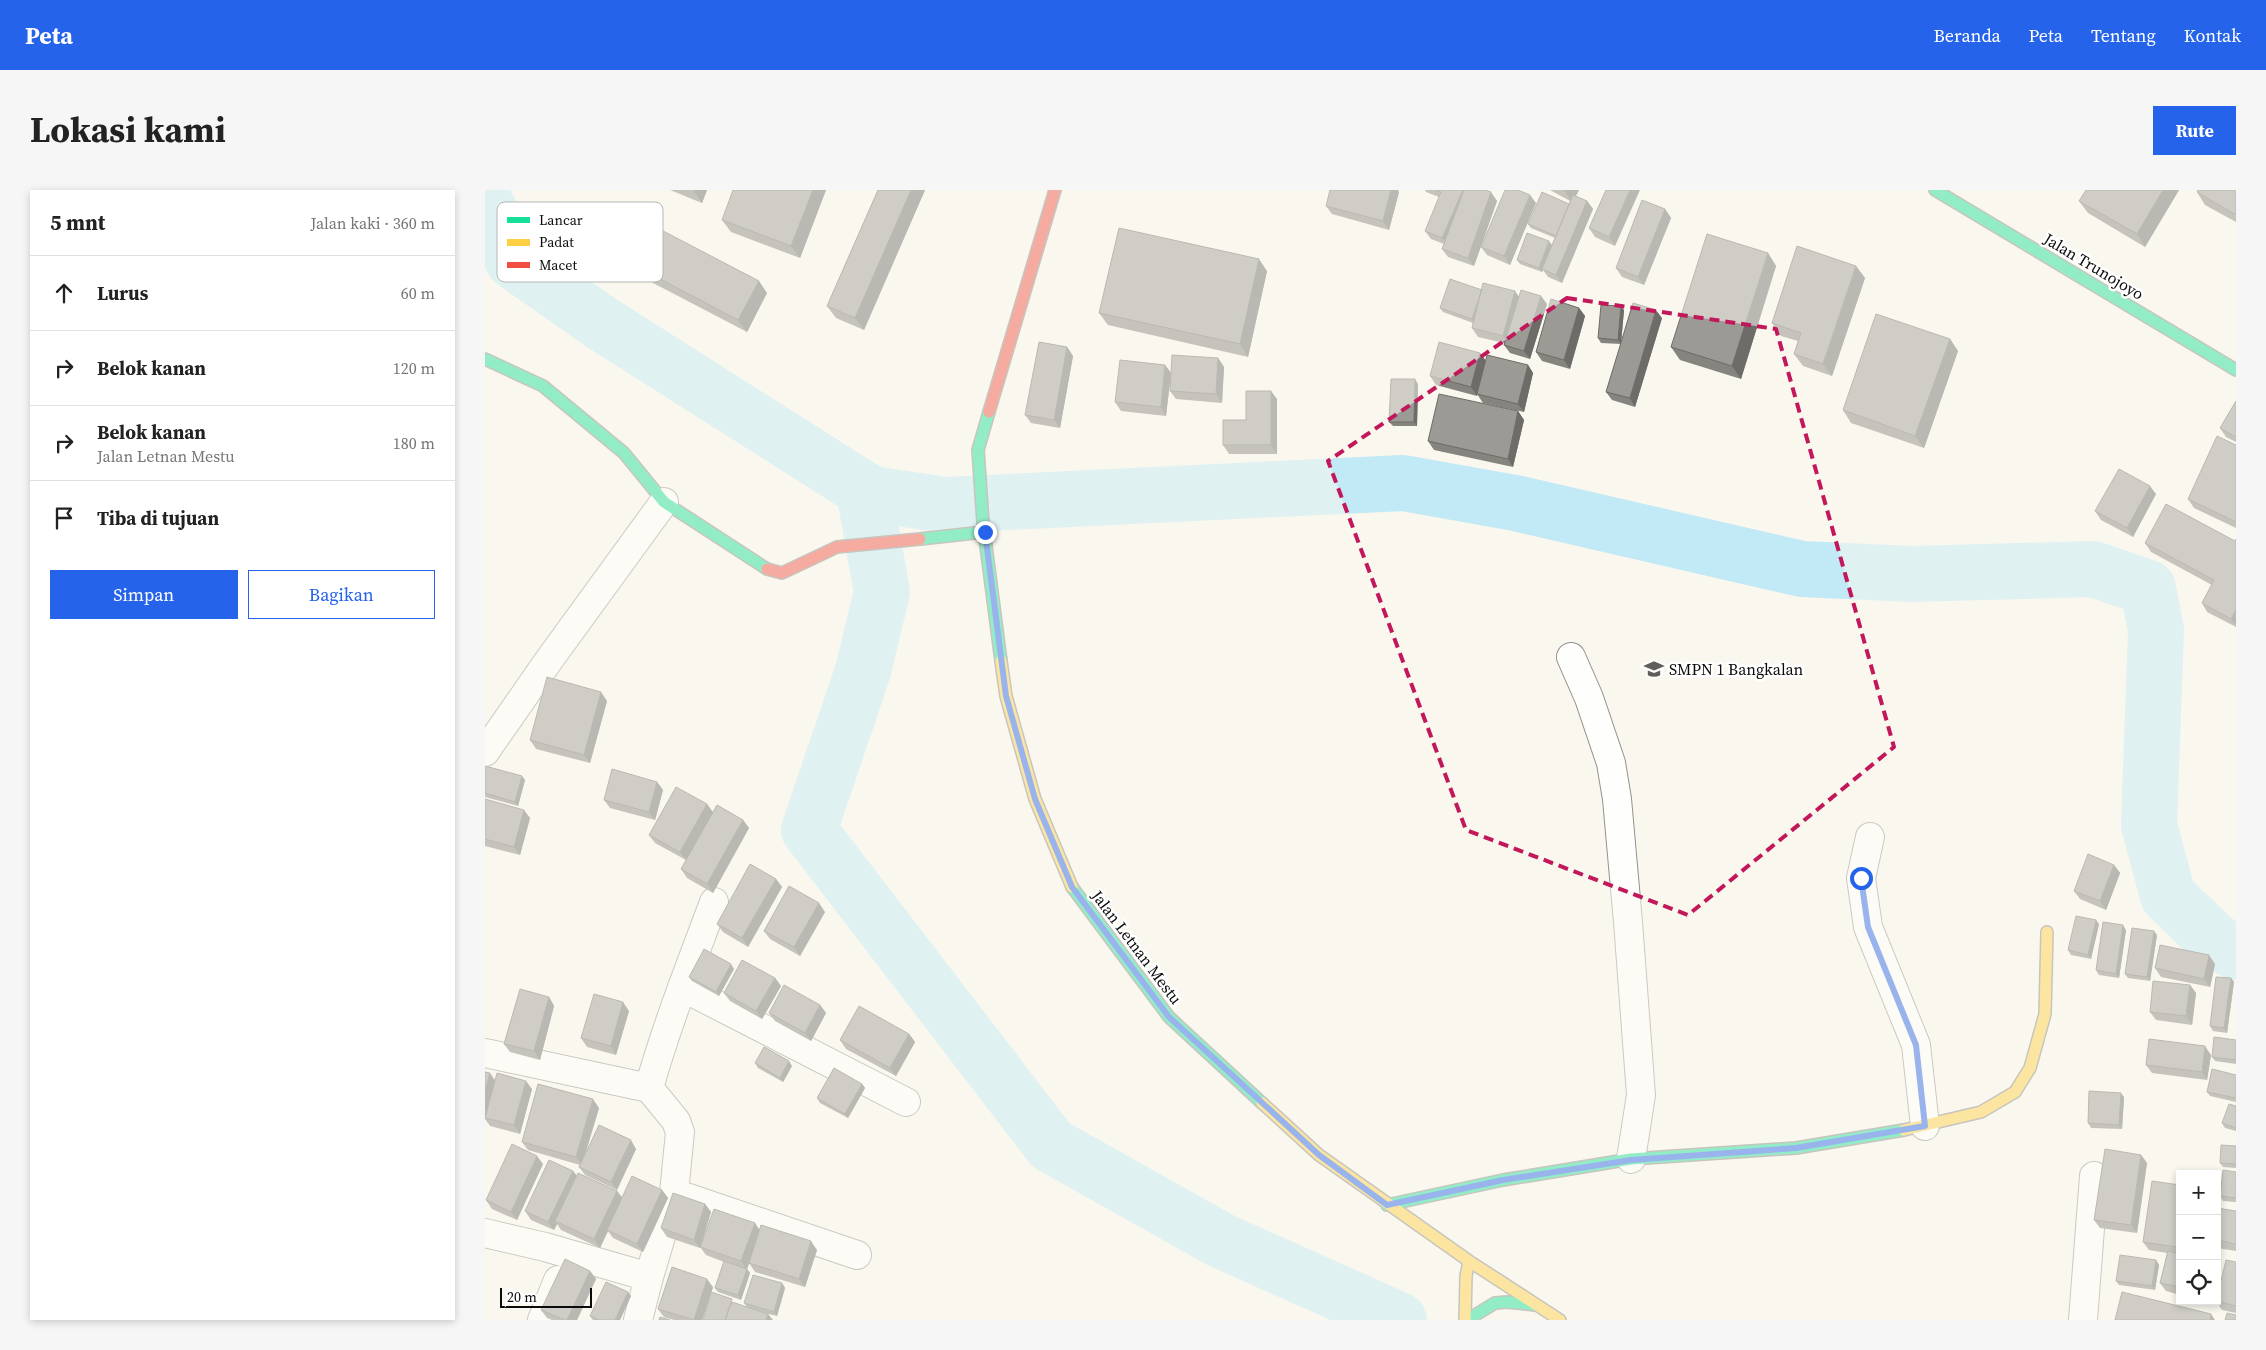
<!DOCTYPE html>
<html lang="id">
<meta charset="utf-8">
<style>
body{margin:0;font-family:"Source Serif 4",serif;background:#f6f6f6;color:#222}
.controls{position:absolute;right:15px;bottom:15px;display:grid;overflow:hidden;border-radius:0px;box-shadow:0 2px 8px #0003}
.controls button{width:45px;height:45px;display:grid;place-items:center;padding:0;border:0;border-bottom:1px solid #e0e0e0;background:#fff;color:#222;font:25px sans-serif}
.scale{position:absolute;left:15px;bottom:12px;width:92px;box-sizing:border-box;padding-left:5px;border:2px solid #0b0b0b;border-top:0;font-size:14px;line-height:18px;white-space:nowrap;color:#0b0b0b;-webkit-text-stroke:4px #fff;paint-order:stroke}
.stop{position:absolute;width:15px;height:15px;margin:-11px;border:4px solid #2563eb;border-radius:50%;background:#fff}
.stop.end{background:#2563eb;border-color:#fff;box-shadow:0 1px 5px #0008}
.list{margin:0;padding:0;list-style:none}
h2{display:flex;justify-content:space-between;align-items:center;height:65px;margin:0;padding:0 20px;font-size:21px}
h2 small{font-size:16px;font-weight:400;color:#767676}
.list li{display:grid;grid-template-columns:32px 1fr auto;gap:15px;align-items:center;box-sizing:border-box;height:75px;padding:0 20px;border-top:1px solid #e0e0e0}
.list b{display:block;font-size:19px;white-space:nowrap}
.list p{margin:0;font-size:16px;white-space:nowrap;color:#767676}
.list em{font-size:16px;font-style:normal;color:#767676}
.actions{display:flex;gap:10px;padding:15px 20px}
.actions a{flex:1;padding:11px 0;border:1px solid #2563eb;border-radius:0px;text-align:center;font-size:18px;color:#2563eb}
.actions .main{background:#2563eb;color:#fff}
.icon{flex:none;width:28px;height:28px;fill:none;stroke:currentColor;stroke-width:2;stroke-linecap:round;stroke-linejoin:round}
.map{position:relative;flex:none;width:1751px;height:1130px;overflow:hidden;border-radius:0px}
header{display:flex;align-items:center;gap:30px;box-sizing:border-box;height:70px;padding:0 25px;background:#2563eb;color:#fff}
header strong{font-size:24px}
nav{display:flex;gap:28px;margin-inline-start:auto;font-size:18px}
.intro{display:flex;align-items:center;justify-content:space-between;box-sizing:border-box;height:120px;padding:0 30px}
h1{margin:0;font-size:35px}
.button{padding:12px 22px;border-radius:0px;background:#2563eb;color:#fff;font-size:18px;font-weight:700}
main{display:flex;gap:30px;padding:0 30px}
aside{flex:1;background:#fff;border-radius:0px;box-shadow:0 2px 8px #0003}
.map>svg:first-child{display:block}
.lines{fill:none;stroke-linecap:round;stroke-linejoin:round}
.river{stroke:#c2e9f6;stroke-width:56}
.street-casing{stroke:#93918d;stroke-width:30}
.fast-casing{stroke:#898884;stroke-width:14}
.slow-casing{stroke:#898884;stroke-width:14}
.jam-casing{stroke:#898884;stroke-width:14}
.street{stroke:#fefefc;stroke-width:28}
.fast{stroke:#16e098;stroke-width:11}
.slow{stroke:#ffcf43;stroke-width:11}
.jam{stroke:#f24e42;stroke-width:11}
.wall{fill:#86847f}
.shaded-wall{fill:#6d6c68}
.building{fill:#9c9a94;stroke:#6d6c68}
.route{stroke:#2563eb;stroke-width:6}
.marked{fill:none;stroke:#c2185b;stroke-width:4;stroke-dasharray:10 6;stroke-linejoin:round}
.labels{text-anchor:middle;stroke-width:5;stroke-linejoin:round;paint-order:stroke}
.street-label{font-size:16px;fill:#0b0b0b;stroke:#fff}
.poi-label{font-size:16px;fill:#0b0b0b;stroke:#fff;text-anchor:start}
.key{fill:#fff;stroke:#b6b6b6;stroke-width:1}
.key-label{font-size:14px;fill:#0b0b0b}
</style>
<header>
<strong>Peta</strong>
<nav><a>Beranda</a><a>Peta</a><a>Tentang</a><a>Kontak</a></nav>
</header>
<div class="intro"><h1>Lokasi kami</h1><a class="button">Rute</a></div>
<main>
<aside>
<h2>5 mnt<small>Jalan kaki · 360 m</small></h2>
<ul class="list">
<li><svg class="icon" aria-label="ahead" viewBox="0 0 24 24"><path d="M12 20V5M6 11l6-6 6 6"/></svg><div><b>Lurus</b></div><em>60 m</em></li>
<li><svg class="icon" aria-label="right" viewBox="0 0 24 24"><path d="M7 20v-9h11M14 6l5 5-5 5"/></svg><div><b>Belok kanan</b></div><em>120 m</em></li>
<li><svg class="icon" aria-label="right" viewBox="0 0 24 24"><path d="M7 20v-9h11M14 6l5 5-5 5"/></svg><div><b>Belok kanan</b><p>Jalan Letnan Mestu</p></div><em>180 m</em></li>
<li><svg class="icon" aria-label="arrive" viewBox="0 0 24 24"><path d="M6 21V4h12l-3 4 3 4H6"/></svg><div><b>Tiba di tujuan</b></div></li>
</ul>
<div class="actions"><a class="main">Simpan</a><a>Bagikan</a></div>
</aside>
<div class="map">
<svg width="1751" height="1130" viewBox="0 0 1751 1130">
<rect width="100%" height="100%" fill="#faf7ee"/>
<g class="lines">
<path class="river" d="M0,11L28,71L118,134L386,304L461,315L918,293L1030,313L1317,379L1427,384L1608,379L1663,398L1671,440L1664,635L1683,706L1731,752L1751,762
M386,304L381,312L397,402L378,481L324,640L566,955L737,1051L914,1130"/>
<defs>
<path id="street" d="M1086,467L1104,508L1126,573L1132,609L1143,732L1156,905L1146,969
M0,562L64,470L179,312
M1385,647L1376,688L1383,737L1431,855L1440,936
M197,797L421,912
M0,863L164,898
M189,1003L372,1065
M0,1043L60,1057L164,1087
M57,1130L73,1090
M153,1130L164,1087L189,1003L195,942L191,931L164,898C182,834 206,774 229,712
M1598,1130L1609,986"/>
<path id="fast" d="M1450,0L1751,180
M0,169L58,196L139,263L179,312L282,379
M504,222L493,260L498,333L516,471
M435,349L499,342
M587,697L684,827L777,913
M902,1015L1018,990L1146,969L1311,958L1419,940
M982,1130L1010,1113L1022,1112L1050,1115"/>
<path id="slow" d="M516,471L521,506L550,609L587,697
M777,913L834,965L984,1071L1075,1130
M1419,940L1496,922L1530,902L1545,878L1560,824L1562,742
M980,1130L981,1086L984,1071"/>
<path id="jam" d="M504,222L570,0
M282,379L297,383L352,357L435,349"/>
</defs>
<use href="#street" class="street-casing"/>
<use href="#fast" class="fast-casing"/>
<use href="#slow" class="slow-casing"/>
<use href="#jam" class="jam-casing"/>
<use href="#street" class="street"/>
<use href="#fast" class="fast"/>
<use href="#slow" class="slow"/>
<use href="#jam" class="jam"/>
</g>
<path class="wall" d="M185,0H222L217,13Z
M341,0L315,68L246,42L237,30Z
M393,0H440L379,140L351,128L342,116Z
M940,0H1000L1012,11L989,76L963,67L957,59L959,54L946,49L940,41L954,7L941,2Z
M1065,0H1094L1091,6L1102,11L1108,19L1077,93L1063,87L1058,80L1057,82L1035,74L1032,70L1067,55L1070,48L1046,38L1043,34L1084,14L1085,11Z
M1121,0L1130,56L1110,47L1104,38Z
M1694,0L1660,57L1603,23L1594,11Z
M1751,0V32L1720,15L1712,2Z
M914,2L904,40L847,24L841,16Z
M1051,13L1025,75L1002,65L996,57Z
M1180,19L1186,28L1159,95L1137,87L1131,78Z
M1283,63L1291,76L1256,189L1195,170L1186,157Z
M139,70L282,103L262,142L147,82Z
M1371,76L1380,88L1347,186L1318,176L1309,164L1313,151L1296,146L1287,133Z
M782,81L763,167L623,135L614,123Z
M997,100L1034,106L1062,114L1045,169L1025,163L1019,155V153L993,147L987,138L988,133L958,122L955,118Z
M1094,118L1100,126L1085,179L1057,171L1051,162Z
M1139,120L1136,153L1177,128L1150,217L1127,210L1121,202L1136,154L1116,153L1113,148Z
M1465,149L1473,161L1439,258L1366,233L1358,220Z
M582,157L588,166L575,238L546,233L540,225Z
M995,163L1000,170L1043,175L1048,183L1039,222L998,213L992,204V206L951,195L945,186Z
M733,168L739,177L737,213L691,209L685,201Z
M680,175L686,183L681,226L636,221L630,212Z
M933,194L932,236H908L904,232Z
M792,209V264H744L738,255L761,230Z
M1751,211V252L1741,247L1735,238Z
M1033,221L1039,230L1028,277L949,260L943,251Z
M1751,255V338L1709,318L1703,309Z
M1671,304L1648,347L1616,330L1610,321Z
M1751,349V437L1722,422L1717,413L1727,395L1666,362L1660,353L1750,351Z
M122,511L105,573L51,559L45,550Z
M0,576L40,590L33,616L0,607Z
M172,592L178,600L170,630L125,618L119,610Z
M0,609L45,628L35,665L0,656Z
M222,614L228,622L258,630L264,638L228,703L202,688L196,679L201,670L170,653L164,645Z
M1629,675L1635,683L1621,720L1595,709L1589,701Z
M291,689L297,697L263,757L238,742L232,734Z
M340,722L315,766L285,749L279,741Z
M1614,734L1606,769L1586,765L1583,760Z
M1641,740L1634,788L1614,785L1611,780Z
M1672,745L1665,791L1643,788L1640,784Z
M1730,774L1725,797L1676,787L1670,778Z
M249,779L234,806L207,791L204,787Z
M290,788L296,796L277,829L245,811L239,803Z
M1746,788L1749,792L1742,843L1728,841L1725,836Z
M1705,795L1711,803L1707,835L1671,830L1665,822Z
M64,807L69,816L55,870L25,862L19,854Z
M335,815L341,823L326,851L290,831L284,823Z
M144,821L131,865L102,857L96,848Z
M424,844L430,852L411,886L361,859L355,850Z
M1751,850V874L1730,871L1727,867Z
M1726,865L1722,890L1667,883L1661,875Z
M270,873L307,876L298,892L273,878Z
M0,882L10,890L47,899L35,944L5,936L0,929V931Z
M1751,885V912L1725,906L1722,902Z
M377,894L380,898L363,928L335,913L332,908Z
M1639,907L1637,939L1606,938L1603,933Z
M1751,916V941L1740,938L1737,933Z
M114,918L100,964L151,959L132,1000L100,985L94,977L95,975L43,960L37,952Z
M1751,956V978L1738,977L1735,973Z
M1656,965L1662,973L1652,1043L1615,1038L1609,1030Z
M58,974L32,1030L7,1019L1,1010Z
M88,981L92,986L132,1001L137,1007L177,1000L183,1008L158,1062L128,1048L123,1041L115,1058L76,1040L72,1034L69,1040L46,1030L40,1021Z
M1751,982V1012L1738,1011L1735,1006Z
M1695,995V1105L1681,1101L1675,1093L1682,1063L1664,1060L1658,1052Z
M220,1014L226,1022L217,1051L274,1040L332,1060L320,1097L270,1082L264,1073L262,1079L265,1083L256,1110L233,1102L230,1098L239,1072L221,1065L215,1057V1058L182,1047L176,1038Z
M1732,1018L1751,1021V1061L1732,1058Z
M1671,1070L1674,1075L1670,1100L1634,1095L1631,1091Z
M1751,1072V1123L1737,1120L1731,1111Z
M105,1081L111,1089L92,1130H67L62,1128L56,1120Z
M297,1093L300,1098L292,1126L279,1123L250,1113L262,1117L259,1113Z
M228,1097L217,1130H189L179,1127L173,1119Z
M143,1102L146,1106L135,1130H108L105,1126Z"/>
<path class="shaded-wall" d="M208,0H222L217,13Z
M328,0H341L315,68L306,56Z
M426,0H440L379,140L370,128Z
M906,0H913L914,2L904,40L898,31Z
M978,0L963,56L957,48Z
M1079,0H1094L1087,12Z
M1145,0H1155L1130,56L1124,47Z
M1678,0H1694L1660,57L1652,44Z
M1006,2L1012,11L989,76L983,68Z
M1045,5L1051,13L1025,75L1019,66Z
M1102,11L1108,19L1077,93L1071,85Z
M1180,19L1186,28L1159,95L1153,87Z
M1064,51L1067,55L1057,79L1058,80L1057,82L1054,78Z
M1283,63L1291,76L1256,189L1247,176Z
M774,69L782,81L763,167L755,154Z
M1371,76L1380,88L1347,186L1338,174Z
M274,91L282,103L262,142L253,130Z
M997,100L990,133L987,129Z
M1030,101L1036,110L1024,154L1018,146Z
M1056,106L1062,114L1045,169L1039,161Z
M1136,116L1139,120L1136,154L1133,150Z
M1094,118L1100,126L1085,179L1079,170Z
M1171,120L1177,128L1150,217L1145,208Z
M1465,149L1473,161L1439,258L1430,246Z
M582,157L588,166L575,238L569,230Z
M995,163L1001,171L992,206L986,197Z
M733,168L739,177L737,213L731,204Z
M680,175L686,183L681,226L676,217Z
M1043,175L1048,183L1039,222L1033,214Z
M930,189L933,194L932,236L929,232Z
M786,201L792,209V264L786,255Z
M1033,221L1039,230L1028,277L1023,269Z
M1665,296L1671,304L1648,347L1642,338Z
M1751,420V436L1746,429Z
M116,502L122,511L105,573L99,565Z
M37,586L40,590L33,616L30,612Z
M172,592L178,600L170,630L164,622Z
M222,614L228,623L201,670L195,662Z
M39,620L45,628L35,665L29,657Z
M258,630L264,638L228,703L222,694Z
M1629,675L1635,683L1621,720L1615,711Z
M291,689L297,697L263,757L257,748Z
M334,713L340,722L315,766L309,757Z
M1611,730L1614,734L1606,769L1603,765Z
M1638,735L1641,740L1634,788L1631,784Z
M1669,741L1672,745L1665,791L1662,787Z
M1724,765L1730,774L1725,797L1719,789Z
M246,774L249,779L234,806L231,802Z
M290,788L296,796L277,829L271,821Z
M1746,788L1749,792L1742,843L1739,838Z
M1705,795L1711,803L1707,835L1701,826Z
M64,807L69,816L55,870L49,861Z
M138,812L144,821L131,865L126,856Z
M335,815L341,823L326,851L320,843Z
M424,844L430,852L411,886L405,878Z
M1720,856L1726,865L1722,890L1717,882Z
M304,871L307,876L298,892L295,888Z
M5,883L11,892L0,928V901Z
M41,891L47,899L35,944L29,935Z
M377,894L380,898L363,928L360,924Z
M1636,903L1639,907L1637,939L1634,935Z
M108,909L114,918L97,975L91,967Z
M146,950L151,959L132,1000L126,992Z
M1656,965L1662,973L1652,1043L1646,1035Z
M52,966L58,974L32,1030L26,1022Z
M88,981L94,989L70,1031L72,1034L69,1040L63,1032Z
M177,1000L183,1008L158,1062L152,1054Z
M132,1001L138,1009L122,1040L123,1041L115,1058L109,1049Z
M220,1014L226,1022L215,1058L209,1050Z
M270,1033L276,1042L262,1079L265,1083L256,1110L253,1105L261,1079L256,1071Z
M1695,1036V1061L1692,1057Z
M326,1051L332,1060L320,1097L314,1089Z
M1671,1070L1674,1075L1670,1100L1667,1096Z
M105,1081L111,1089L92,1130H82Z
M222,1089L228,1097L217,1130H209Z
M297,1093L300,1098L292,1126L289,1122Z
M143,1102L146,1106L135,1130H130Z
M283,1124L288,1130H281Z
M1726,1124L1730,1130H1725Z"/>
<path class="building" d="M248,0H328L306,56L237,30Z
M393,0H426L370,128L342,116Z
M845,0H906L898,31L841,16Z
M951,0H978L957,48L940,41L956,2Z
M979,0H1000L1006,2L983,68L957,59Z
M1020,0H1033L1045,5L1019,66L996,57Z
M1121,0H1145L1124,47L1104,38Z
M1601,0H1678L1652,44L1594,11Z
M1713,0H1751V25L1712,2Z
M1057,2L1084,14L1071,46L1043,34Z
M1088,5L1102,11L1071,85L1057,79Z
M1157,10L1180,19L1153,87L1131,78Z
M159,31L274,91L253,130L139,70Z
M634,38L774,69L755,154L614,123Z
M1042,43L1064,51L1054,78L1032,70Z
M1222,44L1283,63L1247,176L1186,157Z
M1312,56L1371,76L1338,174L1309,164L1316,143L1287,133Z
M965,89L997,100L987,129L955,118Z
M998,93L1030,101L1018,146L987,138Z
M1036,100L1056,106L1039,161L1019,155Z
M1066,109L1094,118L1079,170L1051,162Z
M1148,113L1171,120L1145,208L1121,202Z
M1116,115L1136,116L1133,150L1113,148Z
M1391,124L1465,149L1430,246L1358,220Z
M554,152L582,157L569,230L540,225Z
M954,152L995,163L986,197L945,186Z
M687,165L733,168L731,204L685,201Z
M1002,165L1043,175L1033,214L992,204Z
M635,170L680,175L676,217L630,212Z
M906,189H930L929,232H904Z
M761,201H786V255H738V230H761Z
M954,204L1033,221L1023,269L943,251Z
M1751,211V247L1735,238Z
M1732,246L1751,255V332L1703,309Z
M1634,279L1665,296L1642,338L1610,321Z
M1681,314L1750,351L1751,349V420L1746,429L1717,413L1729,390L1660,353Z
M62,487L116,502L99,565L45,550Z
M0,576L37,586L30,612L0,603Z
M127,579L172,592L164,622L119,610Z
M191,597L222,614L195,662L164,645Z
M0,609L39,620L29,657L0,649Z
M232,615L258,630L222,694L196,679Z
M1603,664L1629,675L1615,711L1589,701Z
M265,674L291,689L257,748L232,734Z
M304,696L334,713L309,757L279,741Z
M1591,726L1611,730L1603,765L1583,760Z
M1618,732L1638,735L1631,784L1611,780Z
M1647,738L1669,741L1662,787L1640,784Z
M1675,755L1724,765L1719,789L1670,778Z
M219,759L246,774L231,802L204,787Z
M257,770L290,788L271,821L239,803Z
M1731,787L1746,788L1739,838L1725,836Z
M1668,791L1705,795L1701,826L1665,822Z
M299,795L335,815L320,843L284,823Z
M35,799L64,807L49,861L19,854Z
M109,804L138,812L126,856L96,848Z
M374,816L424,844L405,878L355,850Z
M1729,847L1751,850V870L1727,867Z
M1664,849L1720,856L1717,882L1661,875Z
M279,857L304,871L295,888L270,873Z
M349,878L377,894L360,924L332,908Z
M1727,879L1751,885V908L1722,902Z
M0,882L5,883L0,901Z
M12,883L41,891L29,935L0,928Z
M53,894L108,909L91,967L37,952Z
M1604,901L1636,903L1634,935L1603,933Z
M1744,914L1751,916V938L1737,933Z
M114,935L146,950L126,992L94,977Z
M27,954L52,966L26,1022L1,1010Z
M1736,955L1751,956V974L1735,973Z
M1620,959L1656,965L1646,1035L1609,1030Z
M64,970L88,981L63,1032L40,1021Z
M1738,980L1751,982V1008L1735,1006Z
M93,983L132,1001L109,1049L70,1031Z
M147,986L177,1000L152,1054L122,1040Z
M1667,991L1695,995V1036L1692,1057L1658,1052Z
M188,1003L220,1014L209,1050L176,1038Z
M1732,1018L1751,1021V1054L1732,1050Z
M229,1019L270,1033L256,1071L215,1057Z
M276,1035L326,1051L314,1089L264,1073Z
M1683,1061L1695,1064V1097L1675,1093Z
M1635,1065L1671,1070L1667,1096L1631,1091Z
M80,1069L105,1081L82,1130H80L56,1120Z
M1741,1070L1751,1072V1116L1731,1111H1732V1108Z
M239,1071L262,1079L253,1105L230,1098Z
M187,1077L222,1089L209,1130L173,1119Z
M268,1085L297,1093L289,1122L259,1113Z
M121,1092L143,1102L130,1130H114L105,1126Z
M226,1102L247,1109L240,1130H218Z
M1637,1102L1726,1124L1725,1130H1630Z
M247,1112L283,1124L281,1130H240Z
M1742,1123L1751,1125V1130H1740Z
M175,1127L185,1130H174Z"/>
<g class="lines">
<path class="route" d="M500,342L521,506L550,609L587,697L684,827L834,965L902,1015L1018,990L1146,970L1311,958L1440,936L1431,855L1383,737L1376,688"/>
</g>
<path d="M0 0H1751V1130H0ZM1082,108L1291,139L1409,557L1203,725L981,640L843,271Z" fill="#faf7ee" fill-opacity=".55" fill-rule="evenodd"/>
<path class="marked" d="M1082,108L1291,139L1409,557L1203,725L981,640L843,271Z"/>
<defs>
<symbol id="school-bare" viewBox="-9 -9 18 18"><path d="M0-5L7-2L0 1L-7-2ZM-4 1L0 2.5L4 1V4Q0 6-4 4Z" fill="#5f5e5a" stroke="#fff" stroke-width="2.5" paint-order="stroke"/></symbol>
</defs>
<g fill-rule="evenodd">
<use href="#school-bare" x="1155" y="465" width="28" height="28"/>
</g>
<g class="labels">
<g class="street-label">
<text transform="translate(1609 76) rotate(31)" y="6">Jalan Trunojoyo</text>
<text transform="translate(652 757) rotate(53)" y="6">Jalan Letnan Mestu</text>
</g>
<g class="poi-label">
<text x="1184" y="485">SMPN 1 Bangkalan</text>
</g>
</g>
<rect x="12" y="12" width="166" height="80" rx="8" class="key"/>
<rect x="22" y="27" width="23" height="6" fill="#16e098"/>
<rect x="22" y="49" width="23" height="7" fill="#ffcf43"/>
<rect x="22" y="72" width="23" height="6" fill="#f24e42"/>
<g class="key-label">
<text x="54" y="35">Lancar</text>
<text x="54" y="57">Padat</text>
<text x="54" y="80">Macet</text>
</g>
</svg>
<div class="controls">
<button>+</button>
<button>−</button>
<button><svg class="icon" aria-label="locate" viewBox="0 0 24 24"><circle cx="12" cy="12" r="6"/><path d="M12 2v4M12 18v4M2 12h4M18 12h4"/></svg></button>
</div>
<div class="scale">20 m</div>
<div class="stop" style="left:1376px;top:688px"></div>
<div class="stop end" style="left:500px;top:342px"></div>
</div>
</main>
